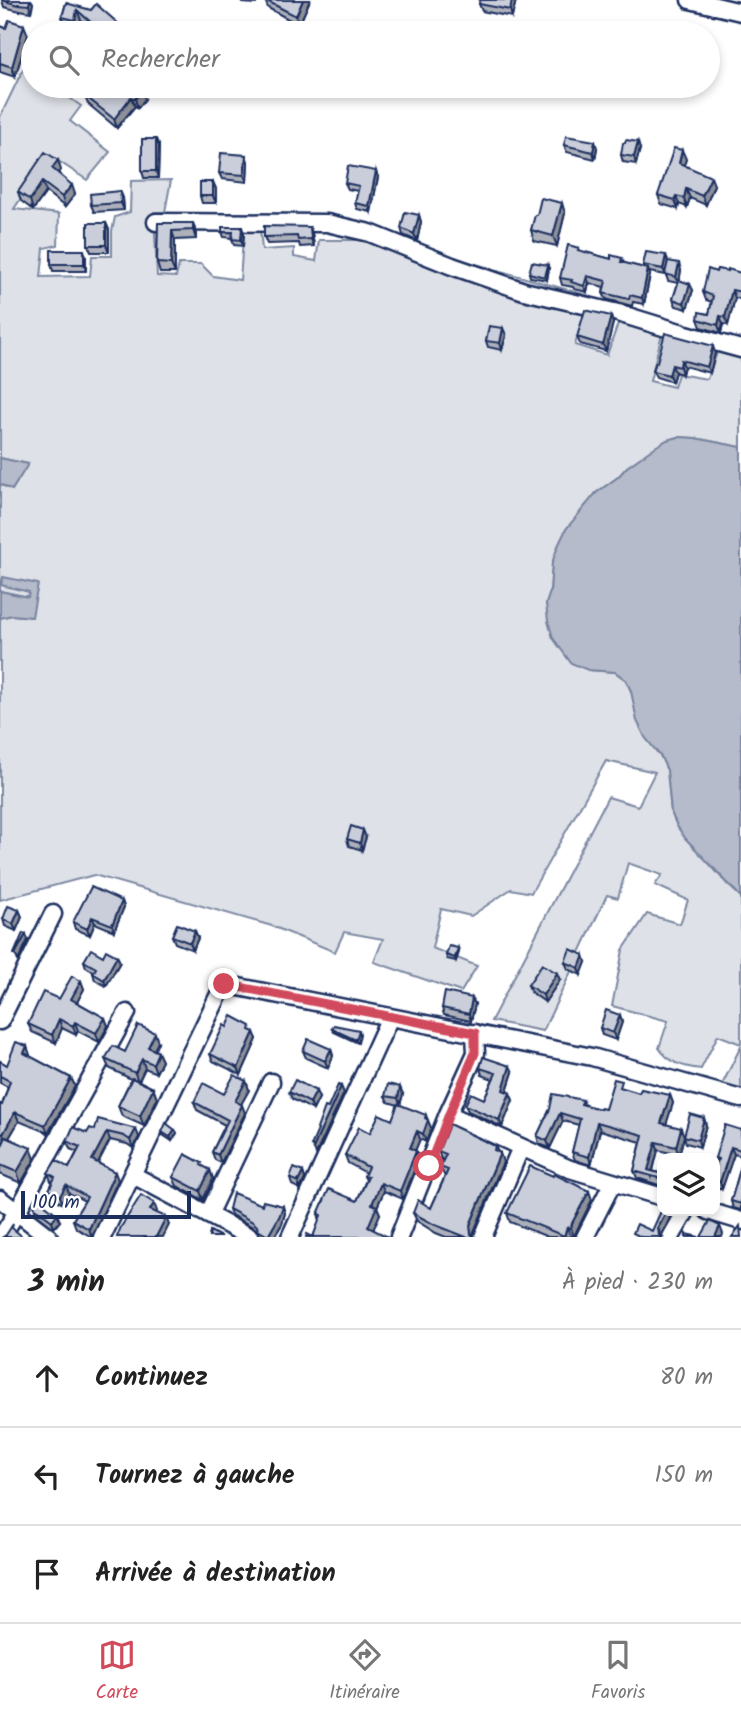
<!DOCTYPE html>
<html lang="fr">
<meta charset="utf-8">
<style>
body{margin:0;font-family:Kalam,sans-serif;background:#f6f6f6;color:#222}
.controls{position:absolute;right:21px;bottom:21px;display:grid;overflow:hidden;border-radius:14px;box-shadow:0 4px 10px #0003}
.controls button{width:63px;height:63px;display:grid;place-items:center;padding:0;border:0;border-bottom:2px solid #e0e0e0;background:#fff;color:#222;font:35px sans-serif}
.scale{position:absolute;left:21px;bottom:18px;width:170px;box-sizing:border-box;padding-left:7px;border:4px solid #1b2f5e;border-top:0;font-size:19px;line-height:24px;white-space:nowrap;color:#1b2f5e;-webkit-text-stroke:5px #fff;paint-order:stroke}
.stop{position:absolute;width:21px;height:21px;margin:-16px;border:5px solid #d1495b;border-radius:50%;background:#fff}
.stop.end{background:#d1495b;border-color:#fff;box-shadow:0 2px 7px #0008}
.list{margin:0;padding:0;list-style:none}
h2{display:flex;justify-content:space-between;align-items:center;height:91px;margin:0;padding:0 28px;font-size:30px}
h2 small{font-size:23px;font-weight:400;color:#767676}
.list li{display:grid;grid-template-columns:46px 1fr auto;gap:21px;align-items:center;box-sizing:border-box;height:98px;padding:0 28px;border-top:2px solid #e0e0e0}
.list b{display:block;font-size:26px;white-space:nowrap}
.list em{font-size:23px;font-style:normal;color:#767676}
.icon{flex:none;width:38px;height:38px;fill:none;stroke:currentColor;stroke-width:2;stroke-linecap:round;stroke-linejoin:round}
.map{position:relative;flex:none;width:741px;height:1237px;overflow:hidden}
.search{position:absolute;background:#fff;box-shadow:0 4px 10px #0003;left:21px;right:21px;top:21px;height:77px;display:flex;align-items:center;gap:18px;box-sizing:border-box;padding:0 24px;border-radius:38px;color:#767676;font-size:26px}
.sheet{height:385px;background:#fff}
nav{display:flex;justify-content:space-around;align-items:center;box-sizing:border-box;height:98px;border-top:2px solid #e0e0e0;background:#fff;font-size:19px;color:#767676}
nav a{display:grid;justify-items:center;gap:4px}
nav .on{color:#d1495b}
.map>svg:first-child{display:block}
.green{fill:#dee1e7;stroke:#7c88a2;stroke-width:2}
.water{fill:#b5bbca;stroke:#77839f;stroke-width:2}
.lines{fill:none;stroke-linecap:round;stroke-linejoin:round}
.minor-casing{stroke:#1b2f5e;stroke-width:21}
.minor{stroke:#fff;stroke-width:16}
.wall{fill:#aeb1bb;stroke:#1b2f5e;stroke-width:2}
.shaded-wall{fill:#8d9099;stroke:#1b2f5e;stroke-width:2}
.building{fill:#caceda;stroke:#1b2f5e;stroke-width:2}
.route{stroke:#d1495b;stroke-width:9}
</style>
<div class="map">
<svg width="741" height="1237" viewBox="0 0 741 1237">
<rect width="100%" height="100%" fill="#fff"/>
<filter id="ink" filterUnits="userSpaceOnUse"><feTurbulence type="fractalNoise" baseFrequency=".0143" numOctaves="2"/><feDisplacementMap in="SourceGraphic" scale="14" xChannelSelector="R" yChannelSelector="G"/><feConvolveMatrix kernelMatrix="1 2 1 2 8 2 1 2 1" color-interpolation-filters="sRGB"/></filter>
<g filter="url(#ink)">
<path class="green" d="M25,65L33,71V86H53L81,106L70,121L110,152L87,180L49,155L14,209L59,214L58,245L44,248L41,277L90,276L92,256H112V231L115,217L130,212L131,181L171,180L165,212H154L157,276L176,277L179,264H201L213,276L240,280L244,225L260,227L262,250L294,248V257L316,261L319,240H390L590,296L575,345L607,355L622,312L664,326L650,381L674,387L678,374L707,379L722,340L741,345V447L695,438L679,437L667,440L627,467L618,477L596,493L552,563L550,592L546,604L588,670L615,672L626,680L631,691L645,737L661,757L667,770L671,812L677,826L727,884L741,897V1044L718,1035L701,1069C683,1067 669,1063 659,1048L668,1021L612,1006L623,950L647,914L680,924L688,900L655,885L662,875L628,863L618,898L607,895L543,1031L491,1021L608,797L638,806L655,772L606,761L531,893L511,889L471,916L441,909L432,948L477,966L461,992L374,962L383,939L344,932L335,952L272,926L94,875L0,900V618L12,615L32,617L29,591V597L0,591V484L12,490L28,464L0,458V117Z
M741,1046V1093L721,1087Z"/>
<path class="water" d="M679,437L695,438L741,447V897L685,838L677,826L671,812L667,770L661,757L645,737L637,721L631,691L626,680L615,672L588,670L571,663L553,638L548,621L546,604L550,592L552,563L558,546L566,529L596,493L618,477L627,467L655,447L667,440Z
M0,458L28,464L12,490L0,484Z
M3,577L38,584L32,617L12,615L0,618V591L28,597L29,592L1,585Z"/>
<g class="lines">
<defs>
<path id="minor" d="M690,0L741,12
M156,222L327,223L370,233L452,266L524,291L618,313L686,334L741,349
M0,1021L53,914
M448,1114L570,1169L662,1197
M133,1175L250,1237
M0,1199L49,1237
M708,1211L741,1221
M208,1215L271,1082
M1,1237L17,1212L127,1013
M102,1237L224,984L592,1057L741,1099
M290,1237L390,1017
M399,1237L448,1114L476,1053L475,1033
M483,1237L521,1147
M585,1237L613,1182
M671,1237L686,1211"/>
</defs>
<use href="#minor" class="minor-casing"/>
<use href="#minor" class="minor"/>
</g>
<path class="wall" d="M2,0H31L33,3L31,12L20,10V11L4,7Z
M241,0H257L256,4L242,3Z
M265,0H310L299,25L268,8Z
M480,0H516L512,17L482,11L479,4Z
M66,3L129,33H96L81,20L78,29L66,26L62,17Z
M0,26L28,35L15,77L0,72Z
M92,86L145,99L138,108L135,106L117,128L88,104L84,95Z
M564,145L597,148L595,159L567,152Z
M159,146L158,178H144L142,171Z
M640,149L636,164L623,162L621,155Z
M246,155L248,162L247,182L222,179L219,173Z
M686,159L684,165L714,185L706,205L690,198L687,207L679,204L678,209L661,204L658,195Z
M61,170L58,174L75,194L65,207L46,192L33,210L21,201L18,192Z
M378,177L371,212L357,209L355,203L358,191L348,189L345,183Z
M213,182L216,189V203H202L200,196Z
M120,191L123,198L124,210L94,212L91,205Z
M565,213L557,246L534,241L531,230L537,215Z
M419,215L421,222L417,241L403,235L401,228Z
M106,223L109,230V252H91L88,245Z
M158,223H193L196,233V239L175,240V273H160L157,263Z
M222,232L244,233L243,246L234,245L232,238L224,237Z
M312,233L314,246L300,247L299,243L267,244L264,237Z
M579,248L580,251L611,259L622,258L624,263L644,268L643,265L666,255L668,261L681,270L679,280L693,290L687,309L676,306L673,299L678,283L668,281L666,275L649,272L650,275L644,304L633,302L632,306L606,299L603,293L604,287L589,283L587,292L574,289L573,287L562,285L560,278Z
M86,257V271H53L51,264Z
M549,268L547,280L530,277L529,273Z
M728,271L741,273V299L735,298L728,325L723,324L721,333L701,327L698,319L709,314L712,302L706,300L703,292L716,272Z
M613,323L606,351L580,344L577,337Z
M506,335L502,350L488,347L486,341Z
M715,353L710,373L684,366L682,374L675,372L672,382L656,377L653,371L656,362Z
M366,837L362,850L349,846L347,839Z
M122,901L124,907L114,931L95,923L90,935L75,929L73,922Z
M19,910L22,917L16,931L5,926L3,919Z
M195,931L198,938L193,950L175,943L172,936Z
M458,948L459,952L456,961L447,959L446,955Z
M103,956H117L120,962L106,986L95,980L93,973L94,972L86,967L84,961Z
M565,962H586L581,975L568,969Z
M560,980L545,1002L531,992L528,985Z
M81,981L84,989L77,1002L105,1018L108,1026L99,1042L78,1031L76,1035L62,1028L56,1043L32,1032L28,1024Z
M475,1004L471,1021L444,1015L442,1008Z
M620,1015L622,1022L616,1040L602,1035L600,1028Z
M227,1027L253,1032L257,1039L241,1075L213,1061L210,1054Z
M332,1029L359,1030L360,1034L358,1043L334,1032Z
M158,1042L155,1050L162,1061L156,1073L145,1068L139,1081L153,1088L157,1099L144,1126L122,1116L118,1106L131,1079L109,1068L105,1059L125,1052Z
M331,1049L333,1056L328,1068L306,1058L303,1051Z
M30,1055L29,1056L71,1078L75,1086L48,1133L19,1121L9,1138L35,1159L21,1183L0,1174V1150L4,1142L0,1139V1104L2,1105L8,1087L0,1083V1061L7,1065Z
M480,1068L513,1072L507,1091L513,1100L502,1127L468,1111L465,1105L484,1099L493,1079L482,1075Z
M246,1081L249,1090L241,1104L245,1113L221,1163L215,1160L212,1152L225,1125L197,1110L194,1102L224,1094Z
M625,1089L639,1093L670,1095L673,1103L666,1124L684,1136L679,1155L658,1150L653,1171L662,1174V1186L637,1178L634,1171L641,1142L600,1130L591,1165L575,1160L572,1152L579,1125L563,1121L550,1148L539,1144L537,1136L550,1109L583,1100L584,1105L600,1109H605Z
M289,1092L319,1098L313,1110L292,1099Z
M403,1094L400,1105L427,1119L431,1128L426,1142L420,1139L415,1150L419,1158L403,1199L384,1191L377,1207L380,1214L313,1237L320,1220L318,1214L357,1201L366,1180L364,1176L366,1173L348,1163L345,1155L370,1133L392,1120L398,1105L388,1102L385,1096Z
M704,1118L706,1125L700,1147L686,1143L684,1136Z
M95,1130L139,1137L133,1148L127,1144L110,1140L98,1163L118,1180L92,1237L76,1228L73,1220L85,1201L69,1193L63,1204L52,1198L49,1190L53,1182L51,1181L48,1173L69,1168L77,1152L70,1149L67,1141Z
M175,1130L177,1133L172,1141L163,1135L162,1132Z
M741,1130V1156L734,1154L722,1189L715,1187V1172L717,1163L715,1158Z
M495,1146L503,1162L473,1234L475,1237H446L436,1233L417,1221L413,1213L431,1208L445,1176L444,1175L440,1167L443,1160L441,1159L438,1151Z
M203,1166L210,1170L213,1179L203,1200L177,1186L173,1177Z
M741,1166V1210L733,1208L731,1201Z
M303,1172L305,1179L300,1189L292,1185L290,1178Z
M553,1176L572,1183L592,1200L576,1232L575,1237L571,1236L570,1237H548L510,1222L507,1213Z
M262,1205L285,1213L282,1224L274,1237H261L258,1231L255,1228L231,1215L229,1209Z
M34,1207L60,1221L54,1228L36,1214Z"/>
<path class="shaded-wall" d="M30,0H31L33,3L31,12L29,5Z
M303,0H310L299,25L296,16Z
M512,0H516L512,17L510,10Z
M77,10L81,20L78,29L75,20Z
M364,24L366,31L365,33H360Z
M24,25L28,35L15,77L12,67Z
M142,90L145,99L138,108L135,99Z
M131,97L135,106L117,128L114,119Z
M156,139L159,146L158,178L156,171Z
M595,141L597,148L595,159L593,152Z
M638,142L640,149L636,164L634,157Z
M682,150L686,159L682,171L679,163Z
M246,155L248,162L247,182L244,175Z
M58,160L61,170L55,178L52,168Z
M376,171L378,177L371,212L369,206Z
M711,177L714,185L706,205L702,196Z
M42,182L46,192L33,210L30,200Z
M213,182L216,189V203L213,196Z
M72,185L75,194L65,207L62,197Z
M686,189L690,198L687,207L684,198Z
M120,191L123,198L124,210L121,203Z
M676,196L679,204L678,209L675,200Z
M562,203L565,213L557,246L553,236Z
M419,215L421,222L417,241L414,234Z
M106,223L109,230V252L106,245Z
M193,223L196,233V239L193,230Z
M242,227L244,233L243,246L241,240Z
M310,227L312,233L314,246L311,239Z
M172,231L175,240V273L171,264Z
M84,250L86,257V271L84,264Z
M666,255L668,262L666,275L663,269Z
M679,263L681,270L679,284L676,277Z
M548,265L549,268L547,280L545,277Z
M648,269L650,275L644,304L642,298Z
M587,276L589,283L587,292L584,286Z
M690,284L693,290L687,309L684,303Z
M732,290L735,298L728,325L725,317Z
M611,316L613,323L606,351L603,345Z
M720,316L723,324L721,333L718,325Z
M503,328L506,335L502,350L500,343Z
M713,346L715,353L710,373L707,367Z
M681,360L684,366L682,374L680,367Z
M672,365L675,372L672,382L669,375Z
M363,830L366,837L362,850L360,843Z
M122,901L124,907L114,931L112,925Z
M19,910L22,917L16,931L13,924Z
M92,917L95,923L90,935L87,929Z
M195,931L198,938L193,950L190,943Z
M26,934L28,940L18,961L15,954Z
M458,948L459,952L456,961L455,958Z
M584,955L586,962L581,975L579,968Z
M117,956L120,962L106,986L104,980Z
M557,973L560,980L545,1002L543,995Z
M81,981L84,989L74,1008L71,999Z
M472,998L475,1004L471,1021L469,1014Z
M620,1015L622,1022L616,1040L613,1033Z
M105,1018L108,1026L99,1042L96,1033Z
M59,1019L62,1028L56,1043L52,1035Z
M75,1022L78,1031L76,1035L73,1026Z
M254,1032L257,1039L241,1075L238,1068Z
M155,1033L158,1042L151,1056L148,1047Z
M27,1046L30,1055L27,1062L24,1053Z
M331,1049L333,1056L328,1068L325,1061Z
M158,1052L162,1061L156,1073L153,1064Z
M142,1059L145,1068L138,1082L135,1073Z
M510,1066L513,1072L505,1096L503,1090Z
M71,1078L75,1086L48,1133L45,1125Z
M246,1081L249,1090L238,1110L235,1101Z
M341,1086L344,1093L316,1154L313,1148Z
M400,1087L403,1094L400,1105L398,1098Z
M153,1088L157,1099L144,1126L140,1116Z
M316,1091L319,1098L313,1110L310,1103Z
M510,1093L513,1100L502,1127L499,1120Z
M670,1095L673,1103L664,1131L661,1123Z
M242,1105L245,1113L221,1163L218,1155Z
M15,1112L19,1121L6,1143L3,1134Z
M560,1113L563,1121L550,1148L547,1141Z
M426,1115L431,1128L426,1142L423,1134Z
M704,1118L706,1125L700,1147L698,1140Z
M597,1122L600,1130L591,1165L589,1157Z
M681,1128L684,1136L679,1155L676,1147Z
M136,1129L139,1137L133,1148L130,1140Z
M175,1130L177,1133L172,1141L170,1137Z
M417,1131L420,1139L413,1156L410,1148Z
M107,1132L110,1140L95,1168L92,1160Z
M656,1142L658,1150L651,1177L648,1170Z
M731,1147L734,1154L722,1189L720,1182Z
M31,1148L35,1159L21,1183L17,1172Z
M416,1151L419,1158L403,1199L400,1191Z
M500,1153L503,1162L473,1234L474,1237L471,1234L470,1225Z
M210,1170L213,1179L203,1200L200,1191Z
M115,1172L118,1180L92,1237L89,1229Z
M303,1172L305,1179L300,1189L298,1182Z
M381,1183L384,1191L377,1207L380,1214L371,1235L368,1227L372,1204Z
M66,1185L69,1193L63,1204L60,1196Z
M589,1191L592,1200L576,1232L574,1237L571,1228L572,1223Z
M154,1203L157,1211L153,1217L150,1210Z
M283,1206L285,1213L282,1224L274,1237H268Z
M667,1211L670,1218L661,1237L658,1228Z
M57,1214L60,1221L54,1228L52,1221Z
M166,1217L169,1225L163,1237H156Z
M720,1226L723,1234L722,1237H715Z
M567,1227L571,1236L570,1237H564Z"/>
<path class="building" d="M2,0H30L29,5L18,4V5Z
M265,0H303L296,16Z
M480,0H512L510,10L479,4Z
M66,3L91,10L96,4L129,33H103L77,10L75,20L62,17Z
M9,20L24,25L12,67L0,63V26L6,28Z
M353,20L364,24L360,33H349Z
M92,86H136L142,90L135,99L131,97L114,119L84,95Z
M566,136L595,141L593,152L564,145Z
M142,139H156V171H142Z
M626,140L638,142L634,157L621,155L623,143H625Z
M674,148L682,150L679,163L711,177L702,196L686,189L684,198L676,196L675,200L658,195Z
M45,152L58,160L52,168L72,185L62,197L42,182L30,200L18,192Z
M221,153L246,155L244,175L219,173Z
M348,166L376,171L369,206L355,203L359,186L345,183Z
M200,182H213V196H200Z
M120,191L121,203L91,205L90,194Z
M541,198L562,203L553,236L531,230L535,215H537Z
M405,212L419,215L414,234L401,228Z
M88,223H106V245H88Z
M158,223H193V230L172,231L171,264L157,263Z
M264,226L310,227L311,239L298,240L297,236L264,237Z
M222,227H242L241,240L232,239L233,232H222Z
M568,245L579,248L578,250L611,259V255L622,258L621,262L648,269L642,298L630,295L629,299L603,293L606,281L587,276L584,286L571,282L572,280L560,278Z
M51,250H84V264H51Z
M646,252L666,255L663,269L643,265Z
M668,261L679,263L676,277L665,274Z
M532,262L548,265L545,277L529,273Z
M708,269L716,272L717,269L728,271V269L741,273V292L732,290L725,317L720,316L718,325L698,319L699,312L709,314L713,296L703,292Z
M679,280L690,284L684,303L673,299Z
M585,310L611,316L603,345L577,337Z
M489,326L503,328L500,343L486,341Z
M665,333L713,346L707,367L681,360L680,367L672,365L669,375L653,371L656,362H657Z
M351,826L363,830L360,843L347,839Z
M91,887L122,901L112,925L92,917L87,929L73,922Z
M8,906L19,910L13,924L3,919Z
M177,924L195,931L190,943L172,936Z
M23,933L26,934L15,954H14Z
M449,946L458,948L455,958L446,955Z
M91,949L103,956L106,950L117,956L104,980L93,973L96,968L84,961Z
M570,949L584,955L579,968L565,962Z
M542,964L557,973L543,995L528,985Z
M72,976L81,981L71,999L105,1018L96,1033L75,1022L73,1026L59,1019L52,1035L28,1024L43,992L59,999Z
M445,992L472,998L469,1014L442,1008Z
M606,1010L620,1015L613,1033L600,1028Z
M232,1016L251,1026L250,1030L254,1032L238,1068L210,1054L224,1025L227,1027Z
M138,1025L155,1033L148,1047L158,1052L153,1064L142,1059L135,1073L105,1059L113,1046L125,1052Z
M334,1025L359,1030L356,1040L332,1029Z
M308,1039L331,1049L325,1061L303,1051Z
M16,1042L27,1046L24,1053L71,1078L45,1125L15,1112L3,1134L0,1132V1104L2,1105L10,1081L0,1076V1061L7,1065Z
M483,1057L510,1066L503,1090L510,1093L499,1120L465,1105L471,1093L484,1099L496,1073L480,1068Z
M234,1075L246,1081L235,1101L242,1105L218,1155L212,1152L228,1120L194,1102L203,1083L224,1094Z
M132,1078L153,1088L140,1116L118,1106Z
M614,1079L622,1081L620,1087L639,1093L641,1089L670,1095L661,1123L681,1128L676,1147L656,1142L648,1170L662,1174V1179L634,1171L643,1135L597,1122L589,1157L572,1152L580,1119L560,1113L547,1141L537,1136L550,1109L553,1094L583,1100L581,1104L600,1109V1108L605,1109Z
M295,1080L316,1091L310,1103L289,1092Z
M388,1084L400,1087L398,1098L385,1096Z
M338,1085L341,1086L313,1148L311,1146L318,1130L317,1129L325,1107L328,1108Z
M398,1104L426,1115L425,1118L428,1120L423,1134L417,1131L410,1148L416,1151L400,1191L381,1183L372,1204L377,1206L368,1227L388,1237H306L307,1234L313,1237L321,1215L318,1214L329,1189L357,1201L368,1177L364,1176L368,1167L345,1155L359,1127L370,1133L379,1114L392,1120Z
M690,1114L704,1118L698,1140L684,1136Z
M98,1119L136,1129L130,1140L124,1136L107,1132L92,1160L115,1172L89,1229L73,1220L87,1197L66,1185L60,1196L49,1190L55,1177L48,1173L56,1160L69,1168L80,1147L67,1141L73,1127L87,1133L90,1128L95,1130Z
M166,1123L175,1130L170,1137L162,1132Z
M449,1124L495,1146L494,1150L500,1153L470,1225L471,1234L475,1237H466L433,1224L413,1213L418,1200L431,1208L448,1170L440,1167L446,1154L438,1151Z
M725,1125L741,1130V1150L731,1147L720,1182L715,1181V1172L718,1159L715,1158Z
M6,1137L31,1148L17,1172L0,1165V1150Z
M185,1154L202,1163L201,1165L210,1170L200,1191L173,1177Z
M530,1166L553,1176L554,1174L589,1191L572,1223L571,1228L567,1227L564,1236L507,1213Z
M741,1166V1204L731,1201Z
M294,1168L303,1172L298,1182L290,1178Z
M233,1193L262,1205L263,1201L283,1206L279,1217L268,1236L258,1230L257,1226L253,1222L229,1209Z
M141,1195L154,1203L150,1210L166,1217L156,1237H117L121,1227Z
M39,1200L57,1214L52,1221L34,1207Z
M662,1209V1211H667L658,1228L659,1235L662,1237H641L633,1233L637,1224L652,1231Z
M710,1221L720,1226L715,1237H701Z
M13,1224L12,1228L23,1237H3L6,1235Z
M740,1226L741,1237H732Z
M210,1231L221,1237H209Z
M686,1234L699,1237H686Z"/>
</g>
<g class="lines" filter="url(#ink)">
<path class="route" d="M224,984L475,1033V1053L449,1114L429,1166"/>
</g>
</svg>
<div class="controls">
<button><svg class="icon" aria-label="layers" viewBox="0 0 24 24"><path d="M12 4l9 5-9 5-9-5zM3 14l9 5 9-5"/></svg></button>
</div>
<div class="scale">100 m</div>
<div class="stop" style="left:429px;top:1166px"></div>
<div class="stop end" style="left:224px;top:984px"></div>
<div class="search"><svg class="icon" aria-label="search" viewBox="0 0 24 24"><circle cx="10" cy="10" r="6"/><path d="M15 15l6 6"/></svg>Rechercher</div>
</div>
<section class="sheet">
<h2>3 min<small>À pied · 230 m</small></h2>
<ul class="list">
<li><svg class="icon" aria-label="ahead" viewBox="0 0 24 24"><path d="M12 20V5M6 11l6-6 6 6"/></svg><div><b>Continuez</b></div><em>80 m</em></li>
<li><svg class="icon" aria-label="left" viewBox="0 0 24 24"><path d="M17 20v-9H6M10 6l-5 5 5 5"/></svg><div><b>Tournez à gauche</b></div><em>150 m</em></li>
<li><svg class="icon" aria-label="arrive" viewBox="0 0 24 24"><path d="M6 21V4h12l-3 4 3 4H6"/></svg><div><b>Arrivée à destination</b></div></li>
</ul>
</section>
<nav>
<a class="on"><svg class="icon" aria-label="map" viewBox="0 0 24 24"><path d="M3 6l6-2 6 2 6-2v14l-6 2-6-2-6 2zM9 4v14M15 6v14"/></svg>Carte</a>
<a><svg class="icon" aria-label="directions" viewBox="0 0 24 24"><path d="M12 3l9 9-9 9-9-9zM9 14v-3h6M13 9l2 2-2 2"/></svg>Itinéraire</a>
<a><svg class="icon" aria-label="saved" viewBox="0 0 24 24"><path d="M7 4h10v16l-5-4-5 4z"/></svg>Favoris</a>
</nav>
